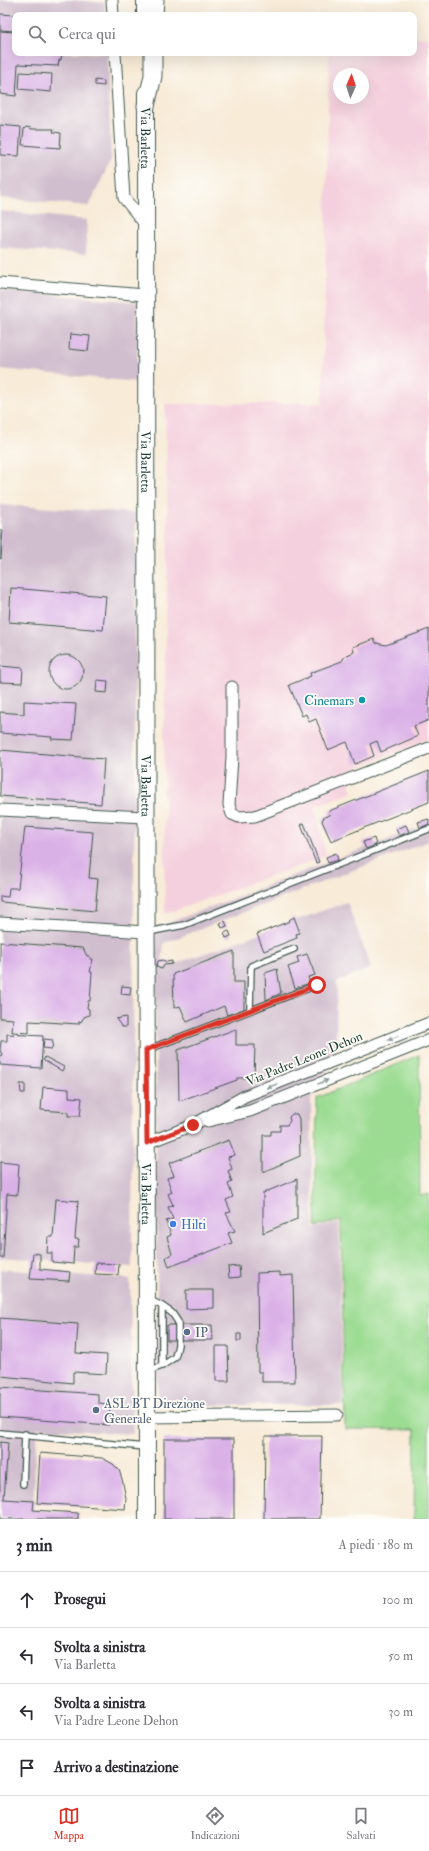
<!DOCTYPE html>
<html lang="it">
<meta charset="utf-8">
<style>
body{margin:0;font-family:"IM FELL Double Pica",serif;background:#f7f7f7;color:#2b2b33}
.compass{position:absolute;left:333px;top:68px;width:36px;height:36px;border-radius:50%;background:#fff;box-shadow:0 4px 16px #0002;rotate:3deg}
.stop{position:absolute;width:12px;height:12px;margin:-9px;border:3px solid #d93025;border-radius:50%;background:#fff}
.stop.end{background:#d93025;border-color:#fff;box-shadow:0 1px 4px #0008}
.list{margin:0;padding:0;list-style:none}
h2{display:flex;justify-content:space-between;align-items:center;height:52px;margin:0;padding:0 16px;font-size:17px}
h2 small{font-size:13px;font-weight:400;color:#7c7c81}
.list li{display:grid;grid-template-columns:26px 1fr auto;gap:12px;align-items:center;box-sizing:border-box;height:56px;padding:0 16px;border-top:1px solid #e1e1e2}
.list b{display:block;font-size:15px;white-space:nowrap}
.list p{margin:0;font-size:13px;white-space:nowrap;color:#7c7c81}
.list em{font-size:13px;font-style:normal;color:#7c7c81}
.icon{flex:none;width:22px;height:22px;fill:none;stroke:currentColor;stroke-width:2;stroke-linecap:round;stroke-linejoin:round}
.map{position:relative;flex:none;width:429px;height:1519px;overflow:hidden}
.search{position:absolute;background:#fff;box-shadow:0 4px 16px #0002;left:12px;right:12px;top:12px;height:44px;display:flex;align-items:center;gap:10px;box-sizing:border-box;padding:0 14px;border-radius:8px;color:#7c7c81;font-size:15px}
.sheet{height:276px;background:#fff}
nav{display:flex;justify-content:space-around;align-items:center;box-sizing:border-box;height:56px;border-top:1px solid #e1e1e2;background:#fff;font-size:11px;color:#7c7c81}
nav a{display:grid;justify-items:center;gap:2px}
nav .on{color:#d93025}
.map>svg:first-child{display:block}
.built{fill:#f4cfdd;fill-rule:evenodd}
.industrial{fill:#d0bdcd}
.green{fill:#9bdc92;stroke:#5d8c63}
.building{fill:#dab1e7}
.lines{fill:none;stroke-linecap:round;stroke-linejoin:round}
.service-casing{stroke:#40574d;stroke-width:8}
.minor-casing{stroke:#40574d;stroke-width:13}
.secondary-casing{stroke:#40574d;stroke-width:18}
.primary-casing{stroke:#40574d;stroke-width:19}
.service{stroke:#fff;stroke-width:5.5}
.minor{stroke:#fff;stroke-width:11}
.secondary{stroke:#fff;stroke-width:16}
.primary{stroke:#fff;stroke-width:17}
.oneway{fill:#8f9e9a}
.route{stroke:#d93025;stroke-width:5}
.culture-dot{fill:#0f9aa8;stroke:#fdfcf7;stroke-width:1.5}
.shop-dot{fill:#3f7fe0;stroke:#fdfcf7;stroke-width:1.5}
.service-dot{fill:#5c6f8a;stroke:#fdfcf7;stroke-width:1.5}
.labels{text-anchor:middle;stroke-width:3.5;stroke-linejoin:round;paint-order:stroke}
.street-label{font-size:13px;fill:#1f3d34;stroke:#fdfcf7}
.culture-label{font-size:13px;fill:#0d838f;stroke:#fdfcf7;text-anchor:end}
.shop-label{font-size:13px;fill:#366cbe;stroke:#fdfcf7;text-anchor:start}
.service-label{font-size:13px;fill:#4e5e75;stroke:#fdfcf7;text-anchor:start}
</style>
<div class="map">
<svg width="429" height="1519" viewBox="0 0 429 1519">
<rect width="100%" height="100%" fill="#fdfcf7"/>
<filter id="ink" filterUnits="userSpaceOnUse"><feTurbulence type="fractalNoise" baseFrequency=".025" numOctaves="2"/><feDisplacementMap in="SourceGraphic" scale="8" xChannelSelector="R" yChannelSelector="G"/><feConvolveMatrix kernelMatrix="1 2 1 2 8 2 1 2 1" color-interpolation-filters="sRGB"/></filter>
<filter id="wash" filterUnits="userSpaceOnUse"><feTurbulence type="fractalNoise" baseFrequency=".012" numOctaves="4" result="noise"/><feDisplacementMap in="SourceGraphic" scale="16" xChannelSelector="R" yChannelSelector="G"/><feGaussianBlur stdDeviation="0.9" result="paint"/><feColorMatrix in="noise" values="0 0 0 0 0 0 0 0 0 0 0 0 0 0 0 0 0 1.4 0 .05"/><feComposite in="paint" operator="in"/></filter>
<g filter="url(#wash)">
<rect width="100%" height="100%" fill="#f8ebd8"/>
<path class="built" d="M414,37H429V739L346,772L353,792L315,806L326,856L165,914L164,733L168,533L165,404L323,403L329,53H414ZM339,74H363V98H339Z"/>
<path class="industrial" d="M0,0H72L105,3V15H15V53H107L111,160L89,206L0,198Z
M0,211L87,220L86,254L0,248Z
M0,290L138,302L137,382L0,369Z
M0,505L136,513L132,1267L0,1257Z
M429,824V841L164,943L161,969L347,902L371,968L337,982L336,1052L311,1099L313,1229L339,1222L343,1405H158L155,928Z
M0,1269L130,1279L133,1434L37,1428L33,1508L0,1506Z"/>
<path class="green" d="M419,1055L420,1196L429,1194V1519H414L415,1430L345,1429L341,1220L315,1227L317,1098Z"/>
<g id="blocks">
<path class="building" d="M0,14L15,15V31L0,30Z
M0,31L15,32V53H62L61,60H59L58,66L18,64L16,96L0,94Z
M20,72L52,74L51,92L19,89Z
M95,80L104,81V86L95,85Z
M0,125L21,127L19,156L0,155Z
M26,127L31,128V129H54L53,132L61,133L60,148L22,145L24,129Z
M70,334L90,336L88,351L69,349Z
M0,530H3L1,559H0Z
M11,588L106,596L103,630L9,622Z
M429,629V720L414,726L418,736L381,752L377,741L370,744L374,756L355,764L347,742L328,750L316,719L309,722L306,714L302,716L289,685L311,676L310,673L342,661L345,656L354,652L353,647L374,639L376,643L386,645Z
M49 672a17 17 0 1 1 34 0a17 17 0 1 1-34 0Z
M0,666L23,668L22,683L0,682Z
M97,680L108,681L107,693L96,692Z
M24,701L76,704L73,740L51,739L52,737L0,733V712L24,714Z
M0,750L104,759L101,804L0,796Z
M429,771V802L331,841L322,821L324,817L330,815L329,811Z
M429,819V824L420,828L418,822Z
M304,823L319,862L316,863L301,825Z
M406,825L409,832L399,836L396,829Z
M25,827L93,832L89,878L98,879L95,911L0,902V896L8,897L9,888H18Z
M374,838L376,845L366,849L363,842Z
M336,853L338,860L328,863L326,857Z
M294,917L300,933L296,934L297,938L264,951L257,934L290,921L289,920Z
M225,921L227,926L222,928L220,923Z
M229,931L231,936L226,938L224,933Z
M0,942L83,948L87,956H90V959H93L90,972H92L90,1001H88L87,1008L89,1009V1015L84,1017L81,1022L79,1021V1024L29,1021V1033L12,1032L13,1019L0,1018Z
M234,951V982H244V1009L227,1015L224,1006L187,1022L180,1006L174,1008L173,974Z
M307,954L315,975L308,977L310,983L295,988L288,967L299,963L297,957Z
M163,960L166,962L172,961V964L164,965L162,969L156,967L158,961Z
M277,969L281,993L266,1000L265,973Z
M122,986L131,987L130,995L121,994Z
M126,1017V1027H122L116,1019Z
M236,1029V1045H255L254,1078H237V1080L179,1101L178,1050Z
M7,1034L43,1036L41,1068L0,1065V1056L2,1055L0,1050L1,1041H7Z
M44,1039L53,1040L52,1049L43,1048Z
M45,1057L64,1067L62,1071L43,1060Z
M20,1084H25V1093H21Z
M43,1087L69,1089V1097L82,1098L80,1116H68V1112L41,1110Z
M292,1114H297L299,1119L300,1156L263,1172V1135H271V1131H280V1125H287L290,1121L289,1117Z
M229,1140L235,1155L228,1157L232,1169L228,1171L232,1182L228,1184L233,1197L226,1200L231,1212L226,1213L235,1231L228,1233L232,1243L169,1267L166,1257L172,1254L167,1237L171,1235L166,1221L173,1219L168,1207L173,1205L168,1194L172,1192L167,1178L174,1176L169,1163Z
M0,1162L19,1164L17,1195L7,1194L3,1258H0Z
M297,1179V1219L263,1233V1193Z
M56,1199L78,1201L75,1239H79L78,1247H74L73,1264L52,1262V1253H47L48,1237H53Z
M33,1253L40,1254V1269L70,1272L69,1281L30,1279Z
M96,1263L119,1264L118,1275L95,1274Z
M239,1266L240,1277L229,1278L228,1267Z
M280,1272V1276L293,1275L295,1382H262V1372H258L257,1273Z
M186,1290H214V1308L186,1309Z
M0,1318L78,1324L76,1353L107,1355L106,1374L73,1372V1383L0,1376Z
M167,1325H212L213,1340H167Z
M237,1334H241V1341H237Z
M216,1346H228L229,1381H216Z
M0,1387L98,1394V1403L110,1404L109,1425L0,1417Z
M265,1436H322L320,1519H264Z
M164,1439H234V1519H164Z
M0,1442L8,1443L4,1499L34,1501L33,1510L78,1513V1519H0Z
M40,1453L102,1458L113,1464L119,1470L122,1479L126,1498L125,1509L37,1503Z"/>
</g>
</g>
<g filter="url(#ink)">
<use href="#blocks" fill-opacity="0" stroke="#40574d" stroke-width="1"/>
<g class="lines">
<defs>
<path id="service" d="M148,932L184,925L429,829
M250,1010L251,966L294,949
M149,1049L317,985
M162,1366L175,1357L178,1345V1322L172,1313L162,1306
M148,1371L162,1366V1306L150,1300
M0,1433L145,1447
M23,1484L25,1434"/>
<path id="minor" d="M112,0L113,15
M115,53L124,198L145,224
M0,283L145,295
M232,687V757L229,805L232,814L239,817L255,816L429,748
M0,810L146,817
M0,923L146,932
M208,1121L250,1111L429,1040
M147,1143L193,1125L245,1096L429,1023
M145,1417L337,1415"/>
<g id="secondary">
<path d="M145,0V15"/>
<path id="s1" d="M146,93L147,1519"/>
</g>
<path id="primary" d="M154,15L155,0
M146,106L153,76V53"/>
</defs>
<use href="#service" class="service-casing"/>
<use href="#minor" class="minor-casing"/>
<use href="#secondary" class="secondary-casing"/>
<use href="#primary" class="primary-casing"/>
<use href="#service" class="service"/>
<use href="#minor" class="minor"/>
<use href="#secondary" class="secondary"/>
<use href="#primary" class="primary"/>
</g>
<defs><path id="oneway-solid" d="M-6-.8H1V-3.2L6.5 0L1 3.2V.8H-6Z"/></defs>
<g class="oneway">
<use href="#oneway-solid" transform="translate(393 1038) rotate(158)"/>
<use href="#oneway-solid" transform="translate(323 1082) rotate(-22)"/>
<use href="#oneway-solid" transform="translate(272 1086) rotate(158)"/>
</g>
</g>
<g class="lines" filter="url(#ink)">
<path class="route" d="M193,1125L147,1143L146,1050L317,985"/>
</g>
<circle class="culture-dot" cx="362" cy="700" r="4"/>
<circle class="shop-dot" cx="173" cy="1224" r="4"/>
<g class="service-dot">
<circle cx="187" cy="1332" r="4"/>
<circle cx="96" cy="1410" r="4"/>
</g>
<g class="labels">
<g class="street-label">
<text dy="5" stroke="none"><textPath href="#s1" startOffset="45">Via Barletta</textPath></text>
<text dy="5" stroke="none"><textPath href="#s1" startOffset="369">Via Barletta</textPath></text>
<text dy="5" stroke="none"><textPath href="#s1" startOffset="693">Via Barletta</textPath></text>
<text transform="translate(304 1058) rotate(-22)" y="5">Via Padre Leone Dehon</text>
<text dy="5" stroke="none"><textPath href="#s1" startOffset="1101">Via Barletta</textPath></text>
</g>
<g class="culture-label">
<text x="354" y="705">Cinemars</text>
</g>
<g class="shop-label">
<text x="181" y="1229">Hilti</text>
</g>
<g class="service-label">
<text x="195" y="1337">IP</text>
<text x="104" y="1408">ASL BT Direzione<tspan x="104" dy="15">Generale</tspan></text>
</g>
</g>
</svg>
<svg class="compass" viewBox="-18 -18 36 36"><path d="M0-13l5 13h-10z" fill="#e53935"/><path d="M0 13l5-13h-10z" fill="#7c7c81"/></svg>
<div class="stop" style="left:317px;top:985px"></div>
<div class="stop end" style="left:193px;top:1125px"></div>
<div class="search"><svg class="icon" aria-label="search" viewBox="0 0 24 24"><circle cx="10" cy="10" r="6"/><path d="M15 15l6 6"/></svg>Cerca qui</div>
</div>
<section class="sheet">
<h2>3 min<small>A piedi · 180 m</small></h2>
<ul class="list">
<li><svg class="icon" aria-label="ahead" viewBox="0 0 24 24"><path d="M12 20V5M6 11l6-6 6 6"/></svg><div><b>Prosegui</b></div><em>100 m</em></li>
<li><svg class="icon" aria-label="left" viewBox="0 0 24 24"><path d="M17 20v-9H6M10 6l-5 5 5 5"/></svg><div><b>Svolta a sinistra</b><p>Via Barletta</p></div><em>50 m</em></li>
<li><svg class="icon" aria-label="left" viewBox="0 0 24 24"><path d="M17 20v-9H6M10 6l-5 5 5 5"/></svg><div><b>Svolta a sinistra</b><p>Via Padre Leone Dehon</p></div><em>30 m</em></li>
<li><svg class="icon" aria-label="arrive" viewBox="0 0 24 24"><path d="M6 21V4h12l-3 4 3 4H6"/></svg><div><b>Arrivo a destinazione</b></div></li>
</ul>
</section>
<nav>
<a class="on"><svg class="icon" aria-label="map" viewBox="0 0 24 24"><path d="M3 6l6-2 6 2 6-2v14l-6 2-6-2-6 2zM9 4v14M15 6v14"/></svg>Mappa</a>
<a><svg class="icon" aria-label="directions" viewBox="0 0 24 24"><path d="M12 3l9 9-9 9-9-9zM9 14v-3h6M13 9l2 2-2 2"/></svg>Indicazioni</a>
<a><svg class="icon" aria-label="saved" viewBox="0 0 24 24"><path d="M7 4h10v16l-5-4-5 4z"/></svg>Salvati</a>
</nav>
